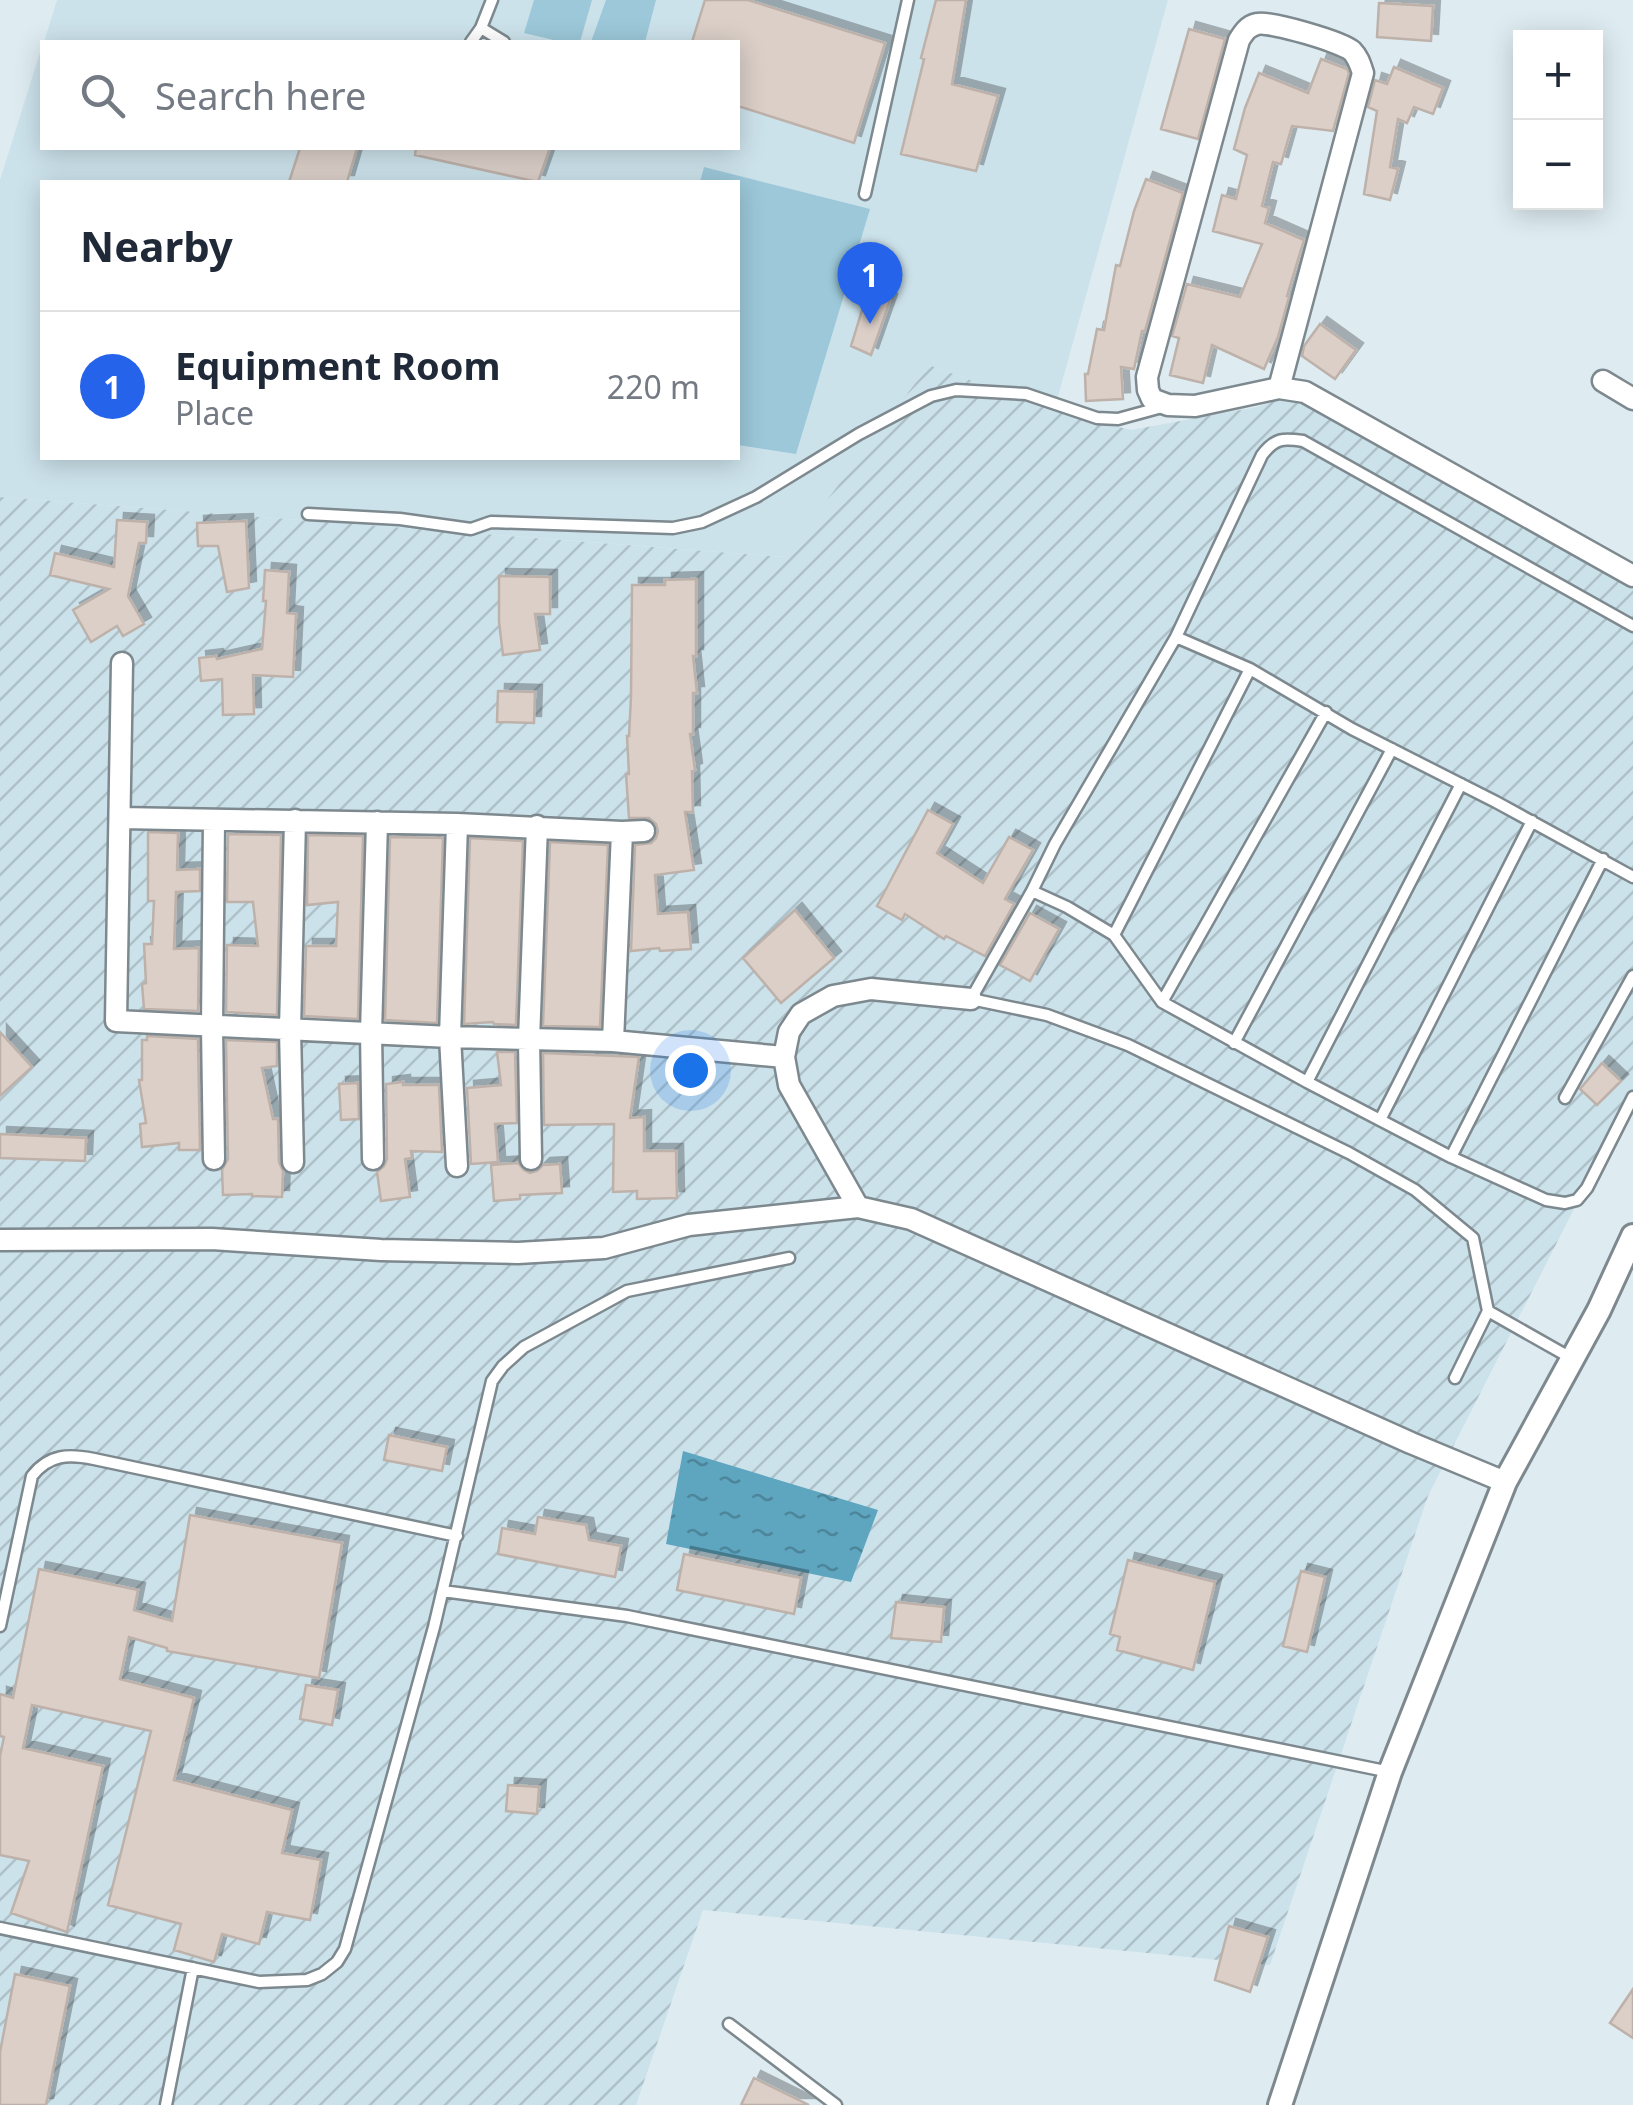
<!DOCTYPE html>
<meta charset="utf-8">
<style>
body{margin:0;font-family:"Noto Sans",sans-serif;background:#f6f6f7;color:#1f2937}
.controls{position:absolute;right:30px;top:30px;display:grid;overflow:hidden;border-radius:0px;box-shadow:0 5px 25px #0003}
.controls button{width:90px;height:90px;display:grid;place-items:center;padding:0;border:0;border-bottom:2px solid #e0e1e3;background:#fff;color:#1f2937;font:50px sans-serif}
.you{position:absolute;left:690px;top:1070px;width:35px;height:35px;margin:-25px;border:8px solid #fff;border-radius:50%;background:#1a73e8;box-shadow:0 0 0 15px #1a73e833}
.badge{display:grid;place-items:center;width:65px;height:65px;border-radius:50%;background:#2563eb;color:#fff;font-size:32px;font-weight:700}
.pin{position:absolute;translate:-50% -82px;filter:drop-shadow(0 2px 5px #0008)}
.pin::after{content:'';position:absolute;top:52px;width:35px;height:30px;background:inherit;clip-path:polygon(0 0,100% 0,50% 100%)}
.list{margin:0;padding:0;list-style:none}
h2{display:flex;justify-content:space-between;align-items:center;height:130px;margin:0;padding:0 40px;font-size:42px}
h2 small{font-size:32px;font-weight:400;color:#747a83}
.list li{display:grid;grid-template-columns:65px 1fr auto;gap:30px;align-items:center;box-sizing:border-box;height:150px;padding:0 40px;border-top:2px solid #e0e1e3}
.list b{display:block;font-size:38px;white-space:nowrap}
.list p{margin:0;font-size:32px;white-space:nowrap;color:#747a83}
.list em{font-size:32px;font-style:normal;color:#747a83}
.icon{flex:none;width:55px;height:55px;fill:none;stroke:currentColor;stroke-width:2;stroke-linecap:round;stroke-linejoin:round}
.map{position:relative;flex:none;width:1633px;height:2105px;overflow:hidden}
.search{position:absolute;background:#fff;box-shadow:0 5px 25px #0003;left:40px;top:40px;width:700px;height:110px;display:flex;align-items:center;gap:25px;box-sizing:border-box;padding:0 35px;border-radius:0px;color:#747a83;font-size:38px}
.panel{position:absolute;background:#fff;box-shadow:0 5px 25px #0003;left:40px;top:180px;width:700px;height:280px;border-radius:0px}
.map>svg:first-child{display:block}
.built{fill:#cce2eb;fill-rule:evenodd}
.industrial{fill:url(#industrial-furrows)}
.green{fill:#9cc8d9}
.water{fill:url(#water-ripples)}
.building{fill:#dbcfc8;stroke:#bdb1aa;stroke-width:2.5;filter:url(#shadow)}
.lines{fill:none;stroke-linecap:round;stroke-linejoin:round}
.service-casing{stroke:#7d898e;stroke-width:15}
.minor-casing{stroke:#7d898e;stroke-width:25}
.tertiary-casing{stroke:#7d898e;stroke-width:28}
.service{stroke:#fff;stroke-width:10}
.minor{stroke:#fff;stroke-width:20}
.tertiary{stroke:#fff;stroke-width:22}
</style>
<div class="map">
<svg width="1633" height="2105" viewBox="0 0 1633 2105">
<defs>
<pattern id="industrial-furrows" width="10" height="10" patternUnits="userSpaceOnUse" patternTransform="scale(2.5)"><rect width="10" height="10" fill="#cce2eb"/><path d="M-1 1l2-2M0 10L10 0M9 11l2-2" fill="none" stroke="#aec1c9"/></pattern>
<pattern id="water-ripples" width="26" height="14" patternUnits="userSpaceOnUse" patternTransform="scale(2.5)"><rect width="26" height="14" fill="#5ea5bf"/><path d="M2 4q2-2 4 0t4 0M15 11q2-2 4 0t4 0" fill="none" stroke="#4d869b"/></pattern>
<filter id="shadow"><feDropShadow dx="7" dy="-7" stdDeviation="0" flood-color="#0004"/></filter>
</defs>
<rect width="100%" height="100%" fill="#deecf2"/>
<path class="built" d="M57,0H1168L1054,411L929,365L785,557L0,497V180L42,46V148H738V42H44ZM42,182H738V458H42Z"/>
<path class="industrial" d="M929,365L1054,411L1131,430L1257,407L1291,394L1633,568V1093L1428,1496L1270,1965L703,1910L636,2105H0V497L784,557Z"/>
<path class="green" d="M534,0H592L580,42H562L524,33Z
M606,0H656L645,42H591Z
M704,167L870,209L796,454L738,445V182H700Z"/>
<path class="water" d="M683,1451L878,1510L851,1582L666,1544Z"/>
<path class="building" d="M705,0H748L885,43L854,143L738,106V42H692Z
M936,0H966L952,84L998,96L976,171L901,154L924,59L921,58Z
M1379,3L1433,6L1431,41L1377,37Z
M1189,29L1225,39L1198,139L1161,129Z
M1321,59L1347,69L1349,73L1333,131L1292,126L1281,164L1273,162L1262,206L1269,208L1265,223L1304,240L1287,296L1289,297L1278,337L1264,369L1212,345L1203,383L1170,375L1179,338L1172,336L1187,284L1240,297L1262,244L1213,231L1222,195L1236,199L1247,155L1234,149L1245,108L1259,73L1308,93Z
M1394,67L1443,88L1433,114L1414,107L1407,123L1398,119L1390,167L1398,169L1390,200L1364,194L1377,111L1368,107L1375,80L1387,84Z
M300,148H357L347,182H289Z
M416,148H550L538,182L415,155Z
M1146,179L1183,193L1145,331H1142L1134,369L1121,367L1123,399L1086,401L1085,374H1088L1097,329L1104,330L1116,265L1120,266L1134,211Z
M867,294L890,301L871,355L851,346Z
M1320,324L1356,350L1335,379L1302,356L1304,346Z
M117,520L147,522L146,543H139L128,596L144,624L123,636L117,626L91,642L73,610L109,589L50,575L55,553L114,567Z
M246,521L249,588L227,592L218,546H198L197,523Z
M265,570L289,572L287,613L296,614L293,677L253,675L254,714L223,715L222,679L201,681L199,658L216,656L217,659L262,649L266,601H263Z
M499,576L550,577V614H535L540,650L503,655L499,622Z
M696,579V656H693L697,693H693V734H690L695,770L692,771L693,812H685L694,870L655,875L658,914L688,912L691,949L660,951L659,948L631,951L635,845L651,843L656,838L658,831L656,824L649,818H629L626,774H629L627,736H629L631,697L632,585H665V580Z
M498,691L535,692L534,723L497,722Z
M928,810L953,824L937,853L983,883L1009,837L1033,850L1005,899L1014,904L985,956L946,936L944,939L905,914L902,920L877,906Z
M148,832L178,833L177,870L200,869V891L176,892L174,949L199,948L198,1011L144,1009L142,984L146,983L144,944H152L154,901H148Z
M228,834L281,835L277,1015L226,1012L227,945L258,946L253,902H227Z
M308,835L363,836L358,1019L304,1016L306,946H336L338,902L307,905Z
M390,837L443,838L437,1023L385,1020Z
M470,838L523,841L516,1025L494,1024L493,1022L464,1024Z
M550,842L608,845L600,1027L543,1026Z
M795,910L834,958L781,1003L743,958Z
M1030,913L1059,929L1030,981L1000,965Z
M0,1032L32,1067L0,1096Z
M147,1036L198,1039L200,1150H179V1143L142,1147L140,1124L146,1123L139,1080H142V1040H147Z
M226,1040L277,1042V1066L262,1068L273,1119H278L279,1162L283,1171L282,1197L252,1196V1194L223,1195L222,1170L228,1159Z
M497,1052H515L517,1123L495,1124L498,1162L471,1164L467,1088L501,1085Z
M543,1053L639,1057L630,1118L644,1117V1151H676L677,1198L637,1199V1191L613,1192L614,1124L544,1125Z
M1602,1063L1621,1081L1597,1105L1580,1089Z
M403,1082V1085H439L442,1152L411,1151L412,1158L405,1159L410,1197L381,1201L377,1172L384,1166L387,1159L386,1084Z
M358,1083L359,1119L341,1120L339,1084Z
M0,1134L86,1138L85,1161L0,1158Z
M518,1163L524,1170L530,1173L537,1171L543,1165L560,1164L562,1193L520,1195V1199L494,1201L491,1165Z
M389,1435L447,1447L442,1471L384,1460Z
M190,1515L342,1543L319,1678L167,1651V1648L129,1637L120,1679L194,1698L174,1780L292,1810L282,1853L321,1860L310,1920L267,1912L259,1944L222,1934L214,1962L174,1950L181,1924L108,1905L151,1731L32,1705L23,1748L103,1766L67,1932L11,1913L29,1861L0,1855V1756L4,1737L0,1736V1694L13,1698L39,1569L138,1590L134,1610L172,1621Z
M538,1517L586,1525L589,1540L621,1546L615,1577L498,1554L502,1528L535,1534Z
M684,1554L801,1578L794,1614L677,1590Z
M1128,1560L1215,1582L1193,1670L1117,1650L1120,1637L1110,1634Z
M1301,1571L1325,1577L1307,1652L1283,1646Z
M896,1602L944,1607L941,1642L891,1638Z
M306,1685L338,1690L332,1725L300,1719Z
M508,1785L539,1787L537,1814L506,1811Z
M1229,1926L1268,1937L1250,1992L1215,1980Z
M15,1974L70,1986L46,2105H0V2052Z
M1633,1989V2038L1610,2023Z
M754,2078L809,2105H741Z"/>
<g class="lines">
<defs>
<path id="service" d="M481,28L504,42
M471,42L481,28L492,0
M865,194L908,0
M308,514L400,519L471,529L491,522L673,528L702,522L756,497L859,434L931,396L956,390L1026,394L1097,418L1118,419L1162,407
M1176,637L1262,455C1275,438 1283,438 1303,441L1633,626
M1032,891L1067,907L1114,935L1162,1002L1307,1082L1451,1157L1546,1200L1565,1203L1577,1200L1587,1188L1633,1097
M1114,935L1250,669
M1162,1002L1326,712
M1234,1043L1392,749
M1307,1082L1461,784
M1565,1098L1633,976
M1380,1120L1532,821
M1451,1157L1603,859
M1571,1358L1488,1311L1473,1238L1415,1190L1349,1153L1128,1045L1047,1015L971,999L1032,891L1055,844L1176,637L1250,669L1352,729L1496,802L1633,877
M1455,1378L1488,1311
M443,1591L627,1616L1390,1772
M0,1626L32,1476C49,1454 69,1454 94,1459L457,1536
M0,1928L259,1982L307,1980L322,1974L337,1962L345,1949L434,1627L492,1381L503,1366L524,1347L627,1291L789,1258
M729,2024L836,2105
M166,2105L193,1968"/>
<path id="minor" d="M1603,381L1633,399
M1279,388L1363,73C1360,64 1358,57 1352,51C1342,42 1270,21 1257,24C1248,26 1244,32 1239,40L1147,377L1148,390L1152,399L1168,405L1195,406L1279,388L1305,392L1633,576
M122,663L116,1021L450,1037L613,1041L784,1057
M121,818L457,824L622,832L644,831
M214,821L212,1027L214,1159
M971,999L871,989L833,996L801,1014L789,1032L784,1057L789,1085L858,1207L911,1219L1411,1443L1505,1482
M613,1041L622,832
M373,1159L371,1033L377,822
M531,1159L529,1040L537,826
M293,1162L290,1030L295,820
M457,1166L450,1037L457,824
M0,1240L212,1239L381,1250L518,1253L604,1248L689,1225L858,1207"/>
<path id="tertiary" d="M1280,2105L1390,1772L1505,1482L1599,1310L1633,1236"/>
</defs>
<use href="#service" class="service-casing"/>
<use href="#minor" class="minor-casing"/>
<use href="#tertiary" class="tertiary-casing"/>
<use href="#service" class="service"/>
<use href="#minor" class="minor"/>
<use href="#tertiary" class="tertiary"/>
</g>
</svg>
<div class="controls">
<button>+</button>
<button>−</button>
</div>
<div class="you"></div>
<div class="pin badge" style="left:870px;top:324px">1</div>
<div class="search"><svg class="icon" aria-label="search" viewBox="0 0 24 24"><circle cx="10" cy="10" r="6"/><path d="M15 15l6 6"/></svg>Search here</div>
<section class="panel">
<h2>Nearby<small></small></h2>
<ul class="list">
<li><span class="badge">1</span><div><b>Equipment Room</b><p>Place</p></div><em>220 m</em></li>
</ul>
</section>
</div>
